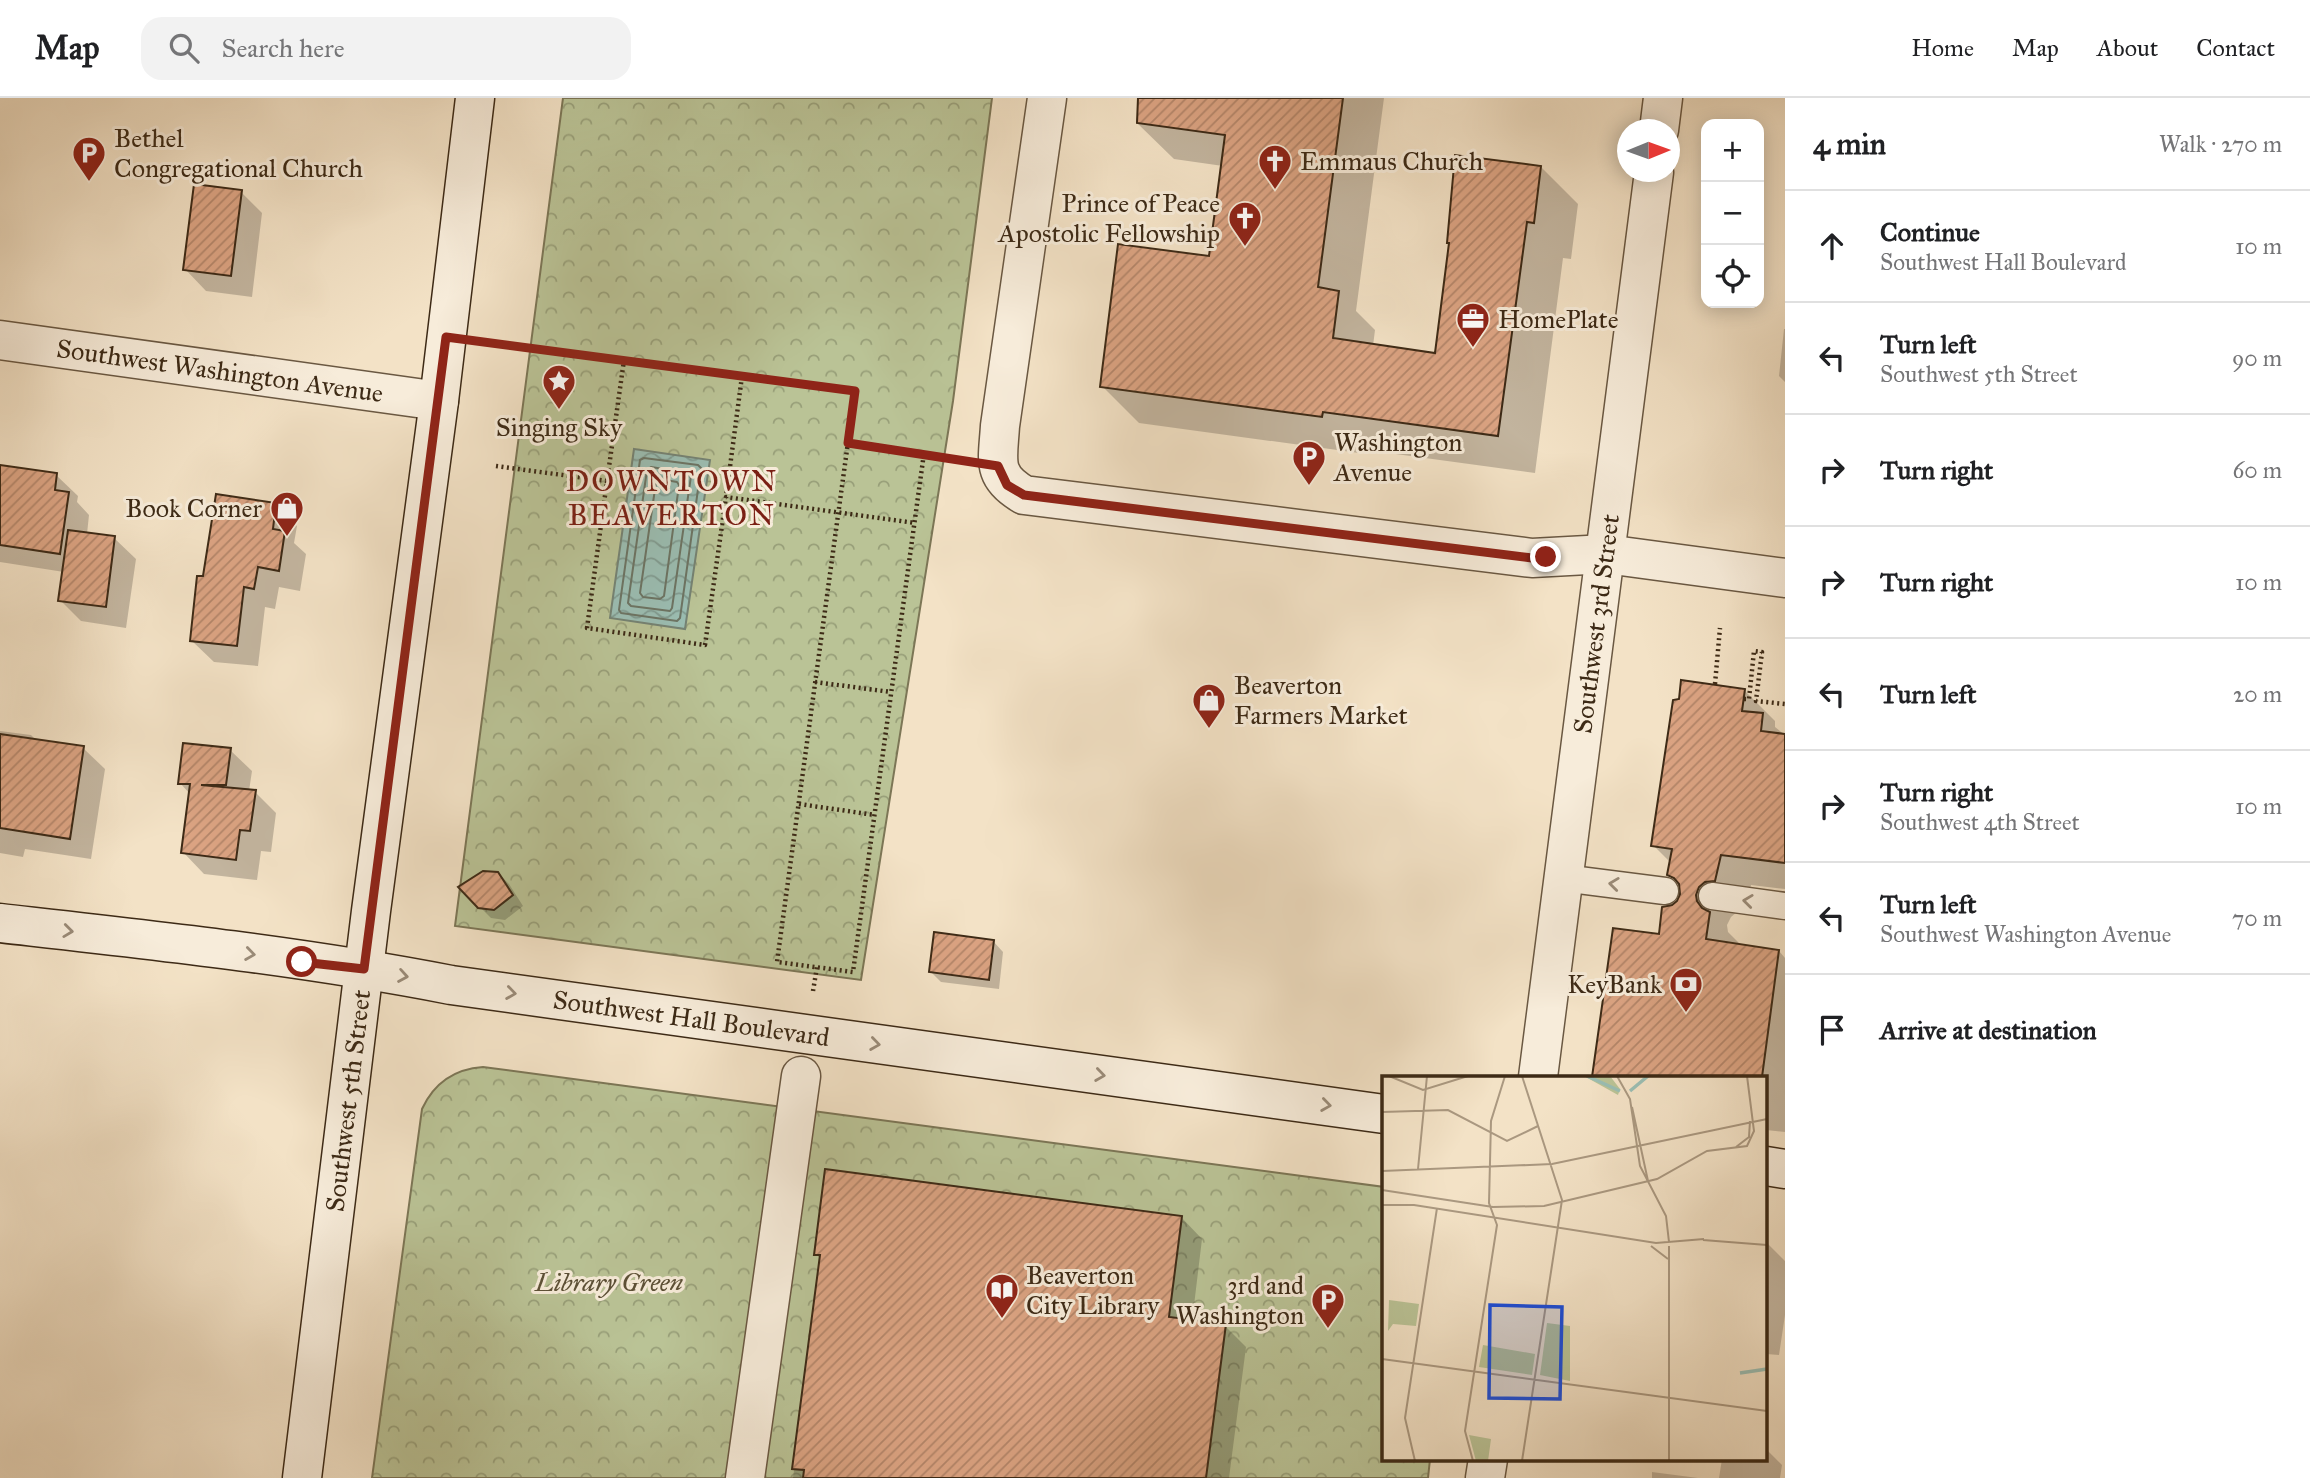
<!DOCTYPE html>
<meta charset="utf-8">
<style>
body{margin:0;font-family:"IM FELL Great Primer",serif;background:#f2f2f2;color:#202124}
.controls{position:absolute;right:21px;top:21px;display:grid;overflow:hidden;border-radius:14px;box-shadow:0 4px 18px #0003}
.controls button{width:63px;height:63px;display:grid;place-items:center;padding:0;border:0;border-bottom:2px solid #e0e0e0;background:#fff;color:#202124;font:35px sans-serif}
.compass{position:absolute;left:1617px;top:21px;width:63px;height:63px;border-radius:50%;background:#fff;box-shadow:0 4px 18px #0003;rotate:89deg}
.stop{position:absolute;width:21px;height:21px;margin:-16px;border:5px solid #8f2418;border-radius:50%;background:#fff}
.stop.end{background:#8f2418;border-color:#fff;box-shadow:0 2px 7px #0008}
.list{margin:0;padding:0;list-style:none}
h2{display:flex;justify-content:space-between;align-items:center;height:91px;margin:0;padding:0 28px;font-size:30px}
h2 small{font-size:23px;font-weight:400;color:#757577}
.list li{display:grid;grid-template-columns:46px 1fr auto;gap:21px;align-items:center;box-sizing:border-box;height:112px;padding:0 28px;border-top:2px solid #e0e0e0}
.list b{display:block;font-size:26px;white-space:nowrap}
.list p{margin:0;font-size:23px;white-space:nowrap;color:#757577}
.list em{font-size:23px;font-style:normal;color:#757577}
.icon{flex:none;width:38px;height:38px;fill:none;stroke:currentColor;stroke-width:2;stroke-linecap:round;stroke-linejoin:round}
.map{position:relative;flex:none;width:1785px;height:1380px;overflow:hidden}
header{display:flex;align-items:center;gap:42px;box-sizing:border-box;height:98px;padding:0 35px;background:#fff;border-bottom:2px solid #e0e0e0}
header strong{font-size:33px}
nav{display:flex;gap:38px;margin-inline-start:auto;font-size:24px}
.search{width:490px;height:63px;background:#f2f2f2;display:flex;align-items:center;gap:18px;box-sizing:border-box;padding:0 24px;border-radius:21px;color:#757577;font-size:26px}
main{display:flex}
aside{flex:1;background:#fff}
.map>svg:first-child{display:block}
.forest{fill:url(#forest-crowns);stroke:#7c7656;stroke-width:2}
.water{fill:url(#water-waves);stroke:#758374;stroke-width:2}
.shadow{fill:#0003}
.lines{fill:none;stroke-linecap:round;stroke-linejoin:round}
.shore{stroke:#6c7464;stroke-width:2}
.building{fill:url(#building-hatch);stroke:#3d2a16;stroke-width:2}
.lane-casing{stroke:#6a5842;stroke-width:29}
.street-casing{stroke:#6a5842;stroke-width:41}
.secondary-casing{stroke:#3d2a16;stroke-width:41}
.path{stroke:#3d2a16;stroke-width:4.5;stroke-dasharray:2 3.5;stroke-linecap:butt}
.lane{stroke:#f7ecda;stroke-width:26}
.street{stroke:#f7ecda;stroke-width:38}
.secondary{stroke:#f7ecda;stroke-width:38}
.oneway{stroke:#9a8b78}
.route{stroke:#8f2418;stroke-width:9}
.labels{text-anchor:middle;stroke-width:6;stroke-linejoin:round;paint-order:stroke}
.poi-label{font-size:26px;fill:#3d2a16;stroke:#f7ecda;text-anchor:start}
.street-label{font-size:26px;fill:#3d2a16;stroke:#f7ecda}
.park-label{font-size:26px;font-style:italic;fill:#5c5036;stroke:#f7ecda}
.quarter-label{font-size:30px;letter-spacing:2px;fill:#7a1f14;stroke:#f7ecda}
.inset-river{fill:none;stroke:#9bbeb3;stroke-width:3.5}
.inset-road{fill:none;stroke:#aa9880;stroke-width:2}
.view{fill:#1d4ed8;fill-opacity:0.15;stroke:#1d4ed8;stroke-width:3.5}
.inset-edge{fill:none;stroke:#3d2a16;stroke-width:3.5}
</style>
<header>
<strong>Map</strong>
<div class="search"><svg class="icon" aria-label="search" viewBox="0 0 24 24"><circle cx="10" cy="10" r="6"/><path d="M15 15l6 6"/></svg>Search here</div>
<nav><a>Home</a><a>Map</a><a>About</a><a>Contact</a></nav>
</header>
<main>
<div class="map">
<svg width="1785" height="1380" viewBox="0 0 1785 1380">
<defs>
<pattern id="forest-crowns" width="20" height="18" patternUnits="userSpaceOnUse" patternTransform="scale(1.75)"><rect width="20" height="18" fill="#bac396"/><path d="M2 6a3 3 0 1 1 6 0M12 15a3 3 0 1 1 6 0" fill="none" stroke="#989f79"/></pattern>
<pattern id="water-waves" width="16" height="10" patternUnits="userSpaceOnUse" patternTransform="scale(1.75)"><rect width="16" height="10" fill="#9bbeb3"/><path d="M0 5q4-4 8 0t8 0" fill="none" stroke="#809b91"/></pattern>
<pattern id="building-hatch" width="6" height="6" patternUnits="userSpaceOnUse" patternTransform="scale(1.75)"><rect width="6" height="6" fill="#dba382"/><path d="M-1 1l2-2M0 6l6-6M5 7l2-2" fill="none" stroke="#b38569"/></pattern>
</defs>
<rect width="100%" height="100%" fill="#f3e2c6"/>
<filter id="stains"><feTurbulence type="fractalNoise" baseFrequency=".00286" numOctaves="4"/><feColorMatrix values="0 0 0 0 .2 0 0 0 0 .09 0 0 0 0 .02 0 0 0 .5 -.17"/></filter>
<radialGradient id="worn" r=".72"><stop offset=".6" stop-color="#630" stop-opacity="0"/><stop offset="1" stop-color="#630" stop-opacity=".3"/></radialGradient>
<path class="forest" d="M563,0H992L953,303L861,882L455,828Z
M483,969L1384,1089V1361H1430L1428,1380H372L422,1011C434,985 454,971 483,969Z"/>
<path class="water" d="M634,351L710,362L685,531L610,520Z"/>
<path class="shadow" d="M1140,0H1384L1356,213L1375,232L1373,248L1436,257L1450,146L1449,145L1541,69L1578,106L1571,161L1563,160L1535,375L1359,351V355L1139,325L1102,288L1211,160L1223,68L1174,61L1136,24Z
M241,94L262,115L252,199L206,193L185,171Z
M1784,231H1785V284L1779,278Z
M0,369L56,377L78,398L77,404L89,417L87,436L114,440L136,461L126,530L81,523L60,502L64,474L0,464Z
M275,407L297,428L294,445L306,456L300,493L279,489L275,511L265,509L258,568L214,564L192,543L205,480Z
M1744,592L1775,623V629L1785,637V791L1751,787L1746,813L1737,814L1731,819L1727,827L1728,834L1740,846L1779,853L1785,860V1034L1766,1032V979H1594L1615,832L1660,838L1672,809L1678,804L1682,796L1681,789L1669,777L1671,765L1653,747Z
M0,633L31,637L37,643L83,650L105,671L91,761L25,751L23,759L0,755Z
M230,652L252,673L249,693L255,694L276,715L271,754L261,753L257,782L204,776L183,754L190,696L180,685Z
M498,775L509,786L523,808L505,822L491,820L461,790Z
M993,843L1003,854L999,891L941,884L931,874Z
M1181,1119L1202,1141L1192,1224L1225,1228L1246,1249L1229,1380H793L821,1161L816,1156Z
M1766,1144L1785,1163V1217L1779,1257L1766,1256Z
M1766,1351L1782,1367L1780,1380H1719L1722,1361H1766Z
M1652,1374L1698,1380H1652Z"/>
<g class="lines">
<path class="shore" d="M644,360L698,367L701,370L680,520L677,523L621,515L619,512L640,362Z
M651,369L689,375L691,378L672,510L670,513L631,508L628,505L647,372Z
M660,381L677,384L679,387L664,498L660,501L643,499L640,495L656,384Z"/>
</g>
<path class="building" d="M1138,0H1343L1318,189L1339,193L1333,240L1435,255L1449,145H1447L1455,57L1541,68L1534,125L1527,124L1498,338L1323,314L1322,319L1100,289L1118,146L1209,158L1225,37L1137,25Z
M194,86L242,92L231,178L183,172Z
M0,367L57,375L55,392L69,394L60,456L0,447Z
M216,396L276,405L273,431L285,433L279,473L258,469L254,491L244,489L237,548L190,543L197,478H203Z
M68,432L115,438L106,509L58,503Z
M1681,582L1745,591L1742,613L1763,615L1761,633L1785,636V765L1721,757L1715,783L1705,784L1699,789L1696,797L1697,803L1702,810L1710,814L1706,841L1779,852L1762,979H1592L1613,830L1659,836L1662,809L1672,807L1677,803L1680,796L1679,786L1674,780L1667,777L1672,751L1651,748L1673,602L1679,601Z
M0,636L84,648L70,741L0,730Z
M183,645L231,650L226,687H201L256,692L250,733L240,732L236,762L181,755L190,686H178Z
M483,773L498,774L513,797L494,812L478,810L458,789Z
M934,834L994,842L989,882L929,874Z
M825,1071L1182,1118L1169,1219L1226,1226L1206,1380H803L804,1372L792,1371L820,1157H814Z"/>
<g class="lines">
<defs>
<path id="lane" d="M1563,780L1665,793
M1712,798L1785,808"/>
<g id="street">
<path d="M1047,0L1000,328C998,362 991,378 1024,397L1532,460L1606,456L1785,480"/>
<path d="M1659,32L1663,0"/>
<path id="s1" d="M0,242L439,303"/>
<path id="s2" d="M1538,979L1654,74"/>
<path d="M745,1380L801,978"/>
<path d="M1485,1380L1488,1361"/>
</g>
<g id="secondary">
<path id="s3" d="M0,825C151,842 302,858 451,887L1384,1016"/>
<path d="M1766,1068L1785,1071"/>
<path id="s4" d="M302,1380L371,813L439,303L475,0"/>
</g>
</defs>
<use href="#lane" class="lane-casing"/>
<use href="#street" class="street-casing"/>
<use href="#secondary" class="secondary-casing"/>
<path class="path" d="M492,244L624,262
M742,278L855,293L777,864L853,874L924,355
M848,345L952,360
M496,368L607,383L587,530L705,547L726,399L915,425
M607,383L624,262L742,278L726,399
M815,584L891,594
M1715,586L1720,530
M1744,601H1749L1754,553L1762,554L1756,603L1785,606
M799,706L875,717
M813,893L817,869"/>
<use href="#lane" class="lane"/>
<use href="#street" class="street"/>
<use href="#secondary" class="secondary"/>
</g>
<defs><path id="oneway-chevron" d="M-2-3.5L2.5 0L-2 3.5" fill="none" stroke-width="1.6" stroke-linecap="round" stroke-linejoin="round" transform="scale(1.75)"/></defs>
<g class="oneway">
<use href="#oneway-chevron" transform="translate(1614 786) rotate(-173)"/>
<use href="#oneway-chevron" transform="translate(1748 803) rotate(-173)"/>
<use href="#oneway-chevron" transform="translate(68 833) rotate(7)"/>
<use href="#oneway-chevron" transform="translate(250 856) rotate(8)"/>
<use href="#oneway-chevron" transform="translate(403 878) rotate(10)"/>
<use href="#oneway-chevron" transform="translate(511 895) rotate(8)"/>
<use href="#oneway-chevron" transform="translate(875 946) rotate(8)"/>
<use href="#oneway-chevron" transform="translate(1100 977) rotate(8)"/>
<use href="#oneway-chevron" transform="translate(1326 1007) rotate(8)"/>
</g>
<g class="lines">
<path class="route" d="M302,864L364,871L446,239L855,293L848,345L998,368L1007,387L1024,397L1532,460L1546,459"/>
</g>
<defs>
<symbol id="parking-pin" viewBox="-11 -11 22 30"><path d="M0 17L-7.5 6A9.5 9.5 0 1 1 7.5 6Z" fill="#8f2418" stroke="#f7ecda"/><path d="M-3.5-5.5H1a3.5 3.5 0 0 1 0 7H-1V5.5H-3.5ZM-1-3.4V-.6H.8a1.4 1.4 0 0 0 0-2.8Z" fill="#fff"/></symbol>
<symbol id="church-pin" viewBox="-11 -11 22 30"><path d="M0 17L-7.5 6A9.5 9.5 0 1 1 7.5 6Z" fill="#8f2418" stroke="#f7ecda"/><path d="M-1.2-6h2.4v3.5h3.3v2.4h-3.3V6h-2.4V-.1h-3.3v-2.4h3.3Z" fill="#fff"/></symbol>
<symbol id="office-pin" viewBox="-11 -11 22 30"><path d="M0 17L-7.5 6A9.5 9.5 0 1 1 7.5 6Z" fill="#8f2418" stroke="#f7ecda"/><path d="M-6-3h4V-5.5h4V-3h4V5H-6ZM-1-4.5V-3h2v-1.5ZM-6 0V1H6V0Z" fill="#fff"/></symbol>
<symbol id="sight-pin" viewBox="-11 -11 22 30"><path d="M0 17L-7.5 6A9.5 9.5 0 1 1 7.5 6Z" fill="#8f2418" stroke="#f7ecda"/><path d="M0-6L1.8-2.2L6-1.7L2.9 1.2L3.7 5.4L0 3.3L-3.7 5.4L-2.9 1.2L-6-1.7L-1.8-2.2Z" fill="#fff"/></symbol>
<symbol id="shop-pin" viewBox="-11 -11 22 30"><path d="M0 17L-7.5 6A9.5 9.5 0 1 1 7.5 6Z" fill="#8f2418" stroke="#f7ecda"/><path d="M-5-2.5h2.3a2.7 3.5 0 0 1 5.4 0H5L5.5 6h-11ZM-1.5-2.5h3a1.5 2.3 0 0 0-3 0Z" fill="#fff"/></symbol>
<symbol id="bank-pin" viewBox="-11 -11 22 30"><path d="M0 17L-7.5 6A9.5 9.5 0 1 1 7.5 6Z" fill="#8f2418" stroke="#f7ecda"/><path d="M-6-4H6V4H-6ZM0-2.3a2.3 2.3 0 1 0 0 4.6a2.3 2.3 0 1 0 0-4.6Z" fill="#fff"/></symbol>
<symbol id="library-pin" viewBox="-11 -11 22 30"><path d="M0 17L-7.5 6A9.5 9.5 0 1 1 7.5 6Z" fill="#8f2418" stroke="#f7ecda"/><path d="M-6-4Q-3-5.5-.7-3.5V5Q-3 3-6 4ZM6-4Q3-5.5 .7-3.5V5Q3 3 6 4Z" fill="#fff"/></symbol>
</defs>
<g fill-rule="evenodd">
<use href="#parking-pin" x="70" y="36" width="38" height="52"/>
<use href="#church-pin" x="1256" y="44" width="38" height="52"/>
<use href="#church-pin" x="1226" y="101" width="38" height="52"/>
<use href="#office-pin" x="1454" y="202" width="38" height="52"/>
<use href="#sight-pin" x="540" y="264" width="38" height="52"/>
<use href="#parking-pin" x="1290" y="340" width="38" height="52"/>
<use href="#shop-pin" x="268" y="391" width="38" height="52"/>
<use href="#shop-pin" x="1190" y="583" width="38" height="52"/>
<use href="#bank-pin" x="1667" y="867" width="38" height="52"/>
<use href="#library-pin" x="983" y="1173" width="38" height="52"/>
<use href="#parking-pin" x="1309" y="1183" width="38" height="52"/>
</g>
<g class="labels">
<g class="poi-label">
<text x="114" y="49">Bethel<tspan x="114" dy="30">Congregational Church</tspan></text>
<text x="1300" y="72">Emmaus Church</text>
<text x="1220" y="114" text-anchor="end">Prince of Peace<tspan x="1220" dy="30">Apostolic Fellowship</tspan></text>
<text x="1498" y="230">HomePlate</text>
<text x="559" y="338" text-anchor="middle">Singing Sky</text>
<text x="1334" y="353">Washington<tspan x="1334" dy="30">Avenue</tspan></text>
<text x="262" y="419" text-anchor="end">Book Corner</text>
<text x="1234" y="596">Beaverton<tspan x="1234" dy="30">Farmers Market</tspan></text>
<text x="1662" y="895" text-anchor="end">KeyBank</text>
<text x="1026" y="1186">Beaverton<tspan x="1026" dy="30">City Library</tspan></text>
<text x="1304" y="1196" text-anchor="end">3rd and<tspan x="1304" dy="30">Washington</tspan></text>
</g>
<g class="street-label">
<text dy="9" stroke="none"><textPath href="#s1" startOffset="222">Southwest Washington Avenue</textPath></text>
<text dy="9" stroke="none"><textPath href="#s2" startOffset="457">Southwest 3rd Street</textPath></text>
<text dy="9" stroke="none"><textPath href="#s3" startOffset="698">Southwest Hall Boulevard</textPath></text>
<text dy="9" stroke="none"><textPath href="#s4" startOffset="380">Southwest 5th Street</textPath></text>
</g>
<g class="park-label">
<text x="609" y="1193">Library Green</text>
</g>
<g class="quarter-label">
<text x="672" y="393">DOWNTOWN<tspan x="672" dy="34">BEAVERTON</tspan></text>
</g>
</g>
<g transform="translate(1382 978)">
<rect width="385" height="385" fill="#f3e2c6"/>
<path d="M202,0H228L238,13L236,19Z" fill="#bac396"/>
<path d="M165,247L188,250V305L158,299ZM101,269L153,278L150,299L97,291ZM87,359L109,363L106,385H94Z" fill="#bac396"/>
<path d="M7,224L37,228L34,250L11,248L6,255Z" fill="#bac396"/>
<path class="inset-river" d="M205,0L238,15M248,15L266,0M358,297L385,293"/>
<path class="inset-road" d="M7,0L41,14L86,0M140,0L180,124L140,385M235,0L248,23L258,90L284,140L287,166M250,31L266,105M0,36L66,34L125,65L156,50M354,71L367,61L368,45M36,93L45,0M0,95L170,88L385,43M0,114L111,131L162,130L275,103L325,75L365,70L372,55L365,0M0,129H32L274,167L322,163M321,164L385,169M269,170L286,183M0,283L385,335M33,385L23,342L55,132M91,385L83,355L115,149L107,127L109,45L123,0M287,385V170"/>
<path class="view" d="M108,229L180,231L178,323L107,322Z"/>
<rect width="385" height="385" class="inset-edge"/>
</g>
<rect width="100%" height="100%" filter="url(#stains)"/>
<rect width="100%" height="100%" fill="url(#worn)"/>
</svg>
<div class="controls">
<button>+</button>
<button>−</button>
<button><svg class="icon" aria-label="locate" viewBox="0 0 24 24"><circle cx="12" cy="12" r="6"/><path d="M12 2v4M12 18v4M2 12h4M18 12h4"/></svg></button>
</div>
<svg class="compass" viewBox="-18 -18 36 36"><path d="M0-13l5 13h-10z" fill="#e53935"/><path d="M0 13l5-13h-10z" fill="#757577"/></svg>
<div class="stop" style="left:302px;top:864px"></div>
<div class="stop end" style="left:1546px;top:459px"></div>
</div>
<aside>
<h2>4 min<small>Walk · 270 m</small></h2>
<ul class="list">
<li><svg class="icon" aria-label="ahead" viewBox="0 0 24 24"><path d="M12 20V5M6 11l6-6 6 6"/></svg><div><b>Continue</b><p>Southwest Hall Boulevard</p></div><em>10 m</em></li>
<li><svg class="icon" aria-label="left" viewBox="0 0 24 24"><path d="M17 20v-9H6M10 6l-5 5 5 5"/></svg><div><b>Turn left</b><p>Southwest 5th Street</p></div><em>90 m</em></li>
<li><svg class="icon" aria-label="right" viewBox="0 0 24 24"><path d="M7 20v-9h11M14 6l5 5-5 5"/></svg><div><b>Turn right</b></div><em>60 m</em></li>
<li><svg class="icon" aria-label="right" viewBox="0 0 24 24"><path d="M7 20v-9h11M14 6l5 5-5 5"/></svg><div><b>Turn right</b></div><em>10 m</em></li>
<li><svg class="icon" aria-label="left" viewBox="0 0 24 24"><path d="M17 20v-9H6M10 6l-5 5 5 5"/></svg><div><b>Turn left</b></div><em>20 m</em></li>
<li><svg class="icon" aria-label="right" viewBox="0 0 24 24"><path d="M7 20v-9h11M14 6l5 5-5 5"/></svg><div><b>Turn right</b><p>Southwest 4th Street</p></div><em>10 m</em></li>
<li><svg class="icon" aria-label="left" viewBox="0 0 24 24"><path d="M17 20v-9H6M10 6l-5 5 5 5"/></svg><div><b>Turn left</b><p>Southwest Washington Avenue</p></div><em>70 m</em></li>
<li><svg class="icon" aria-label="arrive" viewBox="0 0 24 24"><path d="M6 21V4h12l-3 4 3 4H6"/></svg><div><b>Arrive at destination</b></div></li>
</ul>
</aside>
</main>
